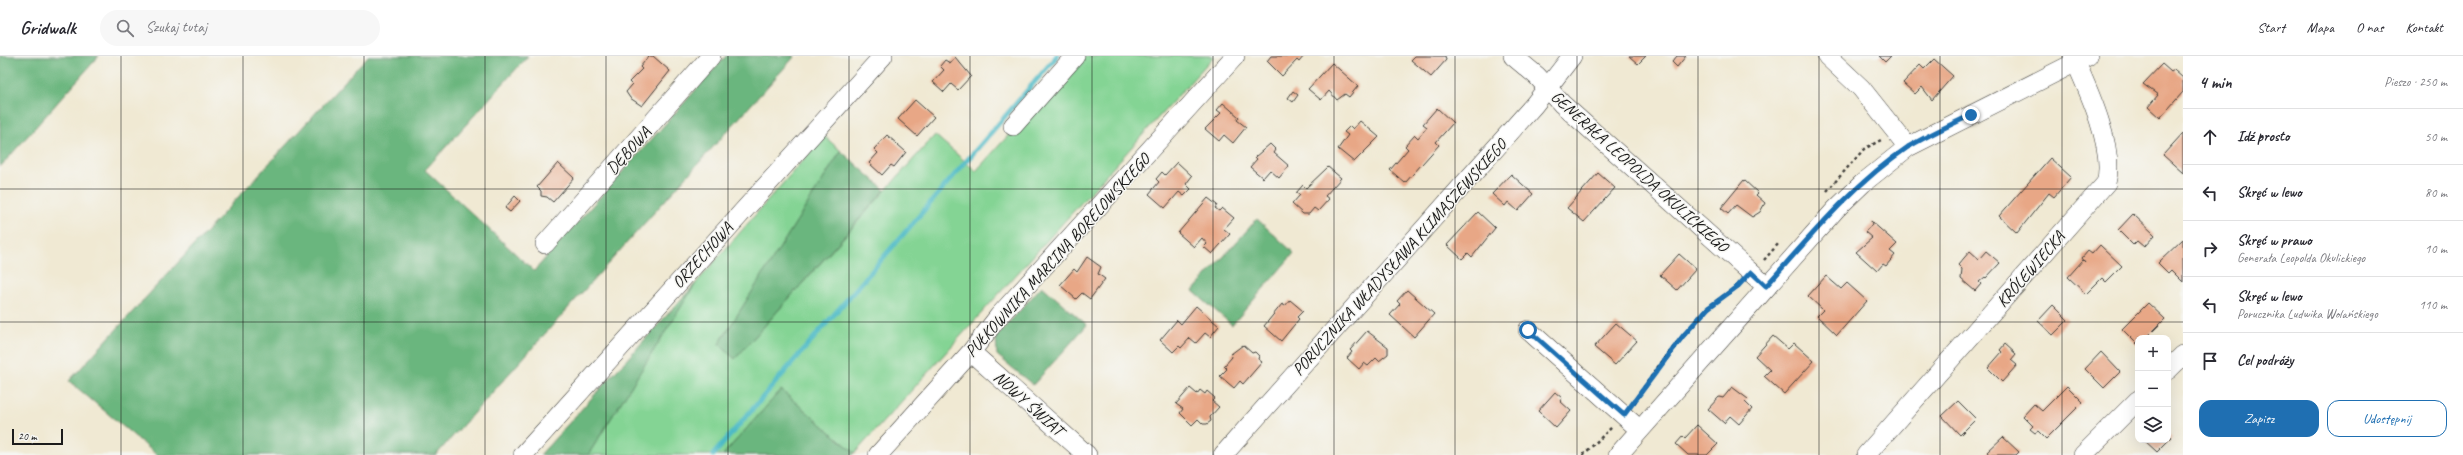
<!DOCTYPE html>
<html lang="pl">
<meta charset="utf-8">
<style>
body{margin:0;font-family:Caveat,sans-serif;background:#f7f7f7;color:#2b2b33}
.controls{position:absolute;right:12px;bottom:12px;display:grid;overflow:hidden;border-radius:8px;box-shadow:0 4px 16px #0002}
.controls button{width:36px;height:36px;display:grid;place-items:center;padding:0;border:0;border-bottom:1px solid #e1e1e2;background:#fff;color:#2b2b33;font:20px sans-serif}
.scale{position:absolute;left:12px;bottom:10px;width:51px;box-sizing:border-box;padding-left:4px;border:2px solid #1c1c1c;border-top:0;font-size:11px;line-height:14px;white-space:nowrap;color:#1c1c1c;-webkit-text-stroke:3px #f6f6f2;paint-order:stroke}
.stop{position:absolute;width:12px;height:12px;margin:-9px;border:3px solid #1f6fb2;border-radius:50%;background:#fff}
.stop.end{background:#1f6fb2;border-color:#fff;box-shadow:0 1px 4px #0008}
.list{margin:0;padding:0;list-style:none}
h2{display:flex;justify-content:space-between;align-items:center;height:52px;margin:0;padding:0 16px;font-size:17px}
h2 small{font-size:13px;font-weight:400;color:#7c7c81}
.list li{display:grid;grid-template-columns:26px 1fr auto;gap:12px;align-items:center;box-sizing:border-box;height:56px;padding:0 16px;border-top:1px solid #e1e1e2}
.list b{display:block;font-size:15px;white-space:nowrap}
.list p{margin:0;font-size:13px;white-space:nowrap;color:#7c7c81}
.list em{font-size:13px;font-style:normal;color:#7c7c81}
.actions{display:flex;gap:8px;padding:12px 16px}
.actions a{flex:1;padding:9px 0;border:1px solid #1f6fb2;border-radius:12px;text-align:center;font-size:14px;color:#1f6fb2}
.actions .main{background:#1f6fb2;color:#fff}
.icon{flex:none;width:22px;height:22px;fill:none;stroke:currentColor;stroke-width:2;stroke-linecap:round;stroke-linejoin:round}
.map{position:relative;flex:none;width:2183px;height:399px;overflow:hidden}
header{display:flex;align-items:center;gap:24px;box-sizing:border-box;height:56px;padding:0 20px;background:#fff;border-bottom:1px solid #e1e1e2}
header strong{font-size:19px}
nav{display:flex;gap:22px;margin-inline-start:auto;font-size:14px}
.search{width:280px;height:36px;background:#f7f7f7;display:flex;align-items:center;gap:10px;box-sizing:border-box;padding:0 14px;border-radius:22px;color:#7c7c81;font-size:15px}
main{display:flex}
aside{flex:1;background:#fff}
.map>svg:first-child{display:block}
.green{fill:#84d494;stroke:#507858}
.forest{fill:#6bb67e;stroke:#44694d}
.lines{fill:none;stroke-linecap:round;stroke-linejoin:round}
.stream{stroke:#4cbac6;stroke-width:5}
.building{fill:#e8a786}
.minor-casing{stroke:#3c3b37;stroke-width:20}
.path{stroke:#3c3b37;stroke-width:2.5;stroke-dasharray:3 3;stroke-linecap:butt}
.minor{stroke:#fff;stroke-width:19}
.route{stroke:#1f6fb2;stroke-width:5}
.grid{fill:none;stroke:#1c1c1c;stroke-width:1;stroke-opacity:0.55}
.labels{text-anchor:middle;stroke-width:3;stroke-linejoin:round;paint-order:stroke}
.street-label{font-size:17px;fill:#1c1c1c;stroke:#f6f6f2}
</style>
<header>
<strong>Gridwalk</strong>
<div class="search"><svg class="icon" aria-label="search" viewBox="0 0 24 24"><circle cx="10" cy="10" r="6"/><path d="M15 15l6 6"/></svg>Szukaj tutaj</div>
<nav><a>Start</a><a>Mapa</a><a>O nas</a><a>Kontakt</a></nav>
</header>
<main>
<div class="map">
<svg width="2183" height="399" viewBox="0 0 2183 399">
<rect width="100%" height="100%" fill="#f6f6f2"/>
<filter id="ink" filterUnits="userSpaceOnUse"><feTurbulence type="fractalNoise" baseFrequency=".025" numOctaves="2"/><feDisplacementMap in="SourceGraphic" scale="8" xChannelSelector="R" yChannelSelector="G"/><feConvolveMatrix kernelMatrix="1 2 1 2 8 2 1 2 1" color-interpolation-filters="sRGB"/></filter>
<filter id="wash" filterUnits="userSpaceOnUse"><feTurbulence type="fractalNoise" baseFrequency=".012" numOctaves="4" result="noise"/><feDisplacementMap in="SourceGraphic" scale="16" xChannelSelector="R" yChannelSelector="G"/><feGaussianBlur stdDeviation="0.9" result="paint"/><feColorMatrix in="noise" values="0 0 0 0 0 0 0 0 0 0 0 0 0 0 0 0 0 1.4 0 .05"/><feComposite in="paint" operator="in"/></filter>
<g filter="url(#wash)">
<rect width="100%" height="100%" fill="#f0e9d3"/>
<path class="green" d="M1080,0H1214L855,397L781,334L723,399H588L696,227L824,80L841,95L719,288L735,303L935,79L976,115Z"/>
<path class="forest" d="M0,0H99L0,111Z
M368,0H528L425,114L534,215L726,0H795L436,399H157L69,325Z
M841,95L885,134L735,303L719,288Z
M1257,163L1294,197L1232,269L1193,235Z
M696,227L588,399H540Z
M1042,230L1087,269L1033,329L997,299L996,281Z
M781,334L855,397L853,399H723Z"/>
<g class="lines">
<path class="stream" d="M713,399L1057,0"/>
</g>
<g id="blocks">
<path class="building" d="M649,0H653L670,15L642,50L630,42L626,36L632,29L629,26L642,13L640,11Z
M1271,0H1304L1299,6L1297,4L1282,20L1267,5Z
M1415,0H1445L1446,4L1431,21L1411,4Z
M1629,0H1646L1638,8Z
M1677,0H1686L1677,11L1672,6Z
M1879,0H1891L1885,6Z
M955,1L971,20L958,34L951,28L944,36L933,26L944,14L940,10L945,4L950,7Z
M1934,3L1953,20L1932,44L1922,31L1915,38L1903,27L1920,9L1924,13Z
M1332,7L1358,30L1349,41L1345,38L1337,44L1329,35L1321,44L1308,33Z
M2162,8L2171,16L2174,14L2183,22V36L2160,62L2148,51L2158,39L2143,28Z
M1293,35L1298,39L1293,46L1288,42Z
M915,44L934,61L917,80L898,63Z
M1223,47L1239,61L1237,64L1246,71L1233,87L1224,79L1219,85L1205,73L1221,57L1217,54Z
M1437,52L1453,67L1436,86L1439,89L1405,127L1390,114L1408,93L1405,90L1415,79L1418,82L1427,71L1423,68Z
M1360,65L1379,81L1354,106L1338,93L1348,79L1344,76L1350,70L1353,73Z
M2183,77V117L2163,99Z
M887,79L906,96L894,111L891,109L882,119L869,107L878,97L874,93Z
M1270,88L1276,94L1274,97L1289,110L1279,122L1270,114L1263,122L1250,111L1257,103L1255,101Z
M2050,102L2071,121L2054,141L2049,137L2017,177L1999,160Z
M1177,106L1192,120L1186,128L1191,133L1184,140L1179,136L1165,152L1149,138L1159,126L1156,123L1162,116L1165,119Z
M558,107L574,122L553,146L547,141L541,140V135L537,131Z
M1328,111L1341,122L1325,140L1329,143L1318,155L1314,152L1309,158H1303L1292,148L1300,139L1296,137L1303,129L1306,132Z
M1598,117L1615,132L1584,166L1567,152Z
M1511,118L1533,138L1518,155L1508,146L1505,150L1492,138Z
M1744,124L1758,137L1756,139L1765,147L1760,156L1752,161L1736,149L1728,158L1721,152Z
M515,140L520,145L510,156L505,152Z
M1208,142L1217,149L1215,152L1219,155L1222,152L1234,162L1224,173L1230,178L1212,198L1204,191L1207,188L1202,182L1194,191L1178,177Z
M1478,156L1495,172L1472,201L1468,197L1462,203L1447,189Z
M2133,158L2155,179L2144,191L2137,185L2133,189L2118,174Z
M1871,165L1897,188L1890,195L1895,199L1886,210L1883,208L1877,215L1856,196L1872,182L1865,176L1872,168Z
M2183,183V226L2171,214L2168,217L2158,207Z
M2100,189L2122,210L2106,226L2102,222L2086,238L2068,221L2083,204L2085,206L2082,202L2088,195L2092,198Z
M1970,195L1979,203L1986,195L2000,207L1986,222L1985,221L1979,226L1981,228L1975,235L1961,223L1962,213L1958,209Z
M1679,198L1696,213L1677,234L1660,219Z
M1087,201L1101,211L1098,218L1105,223L1090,243L1082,237L1076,243L1060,229L1074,213L1077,216Z
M1826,220L1841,233L1847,227L1867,245L1837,279L1817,260L1823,254L1808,240Z
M1407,234L1434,258L1414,281L1390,259L1400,248L1397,245Z
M1290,244L1303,255L1297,261L1299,263L1281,285L1264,270L1282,248L1285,250Z
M2148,247L2165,263L2146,282H2138V289L2122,273Z
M2053,249L2068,264L2053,279L2038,265Z
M1196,250L1219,270L1210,281L1205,277L1196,287L1190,282L1181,292L1179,290L1173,296L1160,284L1177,264L1181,268Z
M1616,267L1637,285L1615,309L1594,291Z
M1367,275L1388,291V298L1379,305L1376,302L1368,310L1364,307L1359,313L1347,302L1352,296L1350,294Z
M1773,280L1788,293L1794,287L1814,305L1784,338L1764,320L1770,314L1755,300Z
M2005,288L2016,298L2011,304L2017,309L2002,326L1988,312L2002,296L2000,294Z
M1243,289L1252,297L1255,296L1259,300L1258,303L1262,306L1243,328L1240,325L1234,332L1220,320L1227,313L1224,310L1232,301L1231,298Z
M2101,296L2120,316L2104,332L2085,313Z
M2067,330L2083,346L2046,383L2038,375L2035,377L2030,373L2033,370L2023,360L2034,348L2042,355Z
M1732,331L1748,343L1745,346L1752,353L1739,368L1730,360L1724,367L1708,353L1719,341L1723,342Z
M1190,332L1197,338L1200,334L1205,338L1207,335L1215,342L1212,345L1219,351L1210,361L1211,365L1207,368H1203L1198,363L1192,369L1180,357L1183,353L1176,348Z
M1555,336L1562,342L1560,345L1571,355L1556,372L1538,355Z
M1958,345L1976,363L1960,379L1942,360Z
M1697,369L1718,388L1707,399H1688L1676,388L1683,380L1685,382Z
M2168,378L2172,381L2157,396L2144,384H2168Z
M2003,381L2019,396L2016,399H1990L1987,396Z"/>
</g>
</g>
<g filter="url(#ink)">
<use href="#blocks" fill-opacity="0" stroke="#3c3b37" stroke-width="1"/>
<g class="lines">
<defs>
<path id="minor" d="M1513,0L1537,20L1562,48L1766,230
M1827,0L1861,32L1908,91
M1013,70L1075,0
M545,188L711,0
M1528,274L1640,374
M971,296L1087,399
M2168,314L2183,299
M523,399L883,0
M878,399L971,296L999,260L1235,0
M1223,399L1534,49L1572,0
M1618,399L1836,153L1863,127L1908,91L2088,0
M1866,399L2106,127C2116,93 2087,31 2073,0
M2083,399L2138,344"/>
</defs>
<use href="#minor" class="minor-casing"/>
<path class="path" d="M1827,135L1864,93L1881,84
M1764,204L1779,187
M1634,347L1658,311L1683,280L1708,252L1739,229
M1583,399L1612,371"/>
<use href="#minor" class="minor"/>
</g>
</g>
<g class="lines" filter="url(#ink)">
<path class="route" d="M1528,274L1624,359L1683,280L1708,252L1738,230L1751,216L1766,230C1810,181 1853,128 1908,91C1928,79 1950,69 1971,59"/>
</g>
<path class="grid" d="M121,0V399M243,0V399M364,0V399M485,0V399M606,0V399M728,0V399M849,0V399M970,0V399M1092,0V399M1213,0V399M1334,0V399M1455,0V399M1577,0V399M1698,0V399M1819,0V399M1940,0V399M2062,0V399M0,133H2183M0,266H2183"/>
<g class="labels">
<g class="street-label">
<text transform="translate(628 94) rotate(-48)" y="6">DĘBOWA</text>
<text transform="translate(1640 115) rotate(42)" y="6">GENERAŁA LEOPOLDA OKULICKIEGO</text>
<text transform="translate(702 199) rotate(-48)" y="6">ORZECHOWA</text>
<text transform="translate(1057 199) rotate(-48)" y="6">PUŁKOWNIKA MARCINA BORELOWSKIEGO</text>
<text transform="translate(1399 201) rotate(-48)" y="6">PORUCZNIKA WŁADYSŁAWA KLIMASZEWSKIEGO</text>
<text transform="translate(2030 213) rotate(-49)" y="6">KRÓLEWIECKA</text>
<text transform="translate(1029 347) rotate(42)" y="6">NOWY ŚWIAT</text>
</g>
</g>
</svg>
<div class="controls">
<button>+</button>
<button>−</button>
<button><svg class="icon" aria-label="layers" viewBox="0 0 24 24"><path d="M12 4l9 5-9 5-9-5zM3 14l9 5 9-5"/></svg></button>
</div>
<div class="scale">20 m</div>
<div class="stop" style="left:1528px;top:274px"></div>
<div class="stop end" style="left:1971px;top:59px"></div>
</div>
<aside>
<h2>4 min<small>Pieszo · 250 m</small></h2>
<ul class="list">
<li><svg class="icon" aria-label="ahead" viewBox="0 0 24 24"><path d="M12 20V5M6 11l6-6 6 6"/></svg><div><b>Idź prosto</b></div><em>50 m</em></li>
<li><svg class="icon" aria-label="left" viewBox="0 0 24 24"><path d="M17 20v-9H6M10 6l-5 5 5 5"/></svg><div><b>Skręć w lewo</b></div><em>80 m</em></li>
<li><svg class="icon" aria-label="right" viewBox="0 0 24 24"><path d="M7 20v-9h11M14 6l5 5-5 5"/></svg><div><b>Skręć w prawo</b><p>Generała Leopolda Okulickiego</p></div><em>10 m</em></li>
<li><svg class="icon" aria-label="left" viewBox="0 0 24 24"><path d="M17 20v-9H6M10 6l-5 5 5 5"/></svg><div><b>Skręć w lewo</b><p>Porucznika Ludwika Wolańskiego</p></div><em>110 m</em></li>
<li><svg class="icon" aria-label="arrive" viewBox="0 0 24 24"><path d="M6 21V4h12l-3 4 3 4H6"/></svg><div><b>Cel podróży</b></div></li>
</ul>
<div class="actions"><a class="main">Zapisz</a><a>Udostępnij</a></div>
</aside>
</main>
